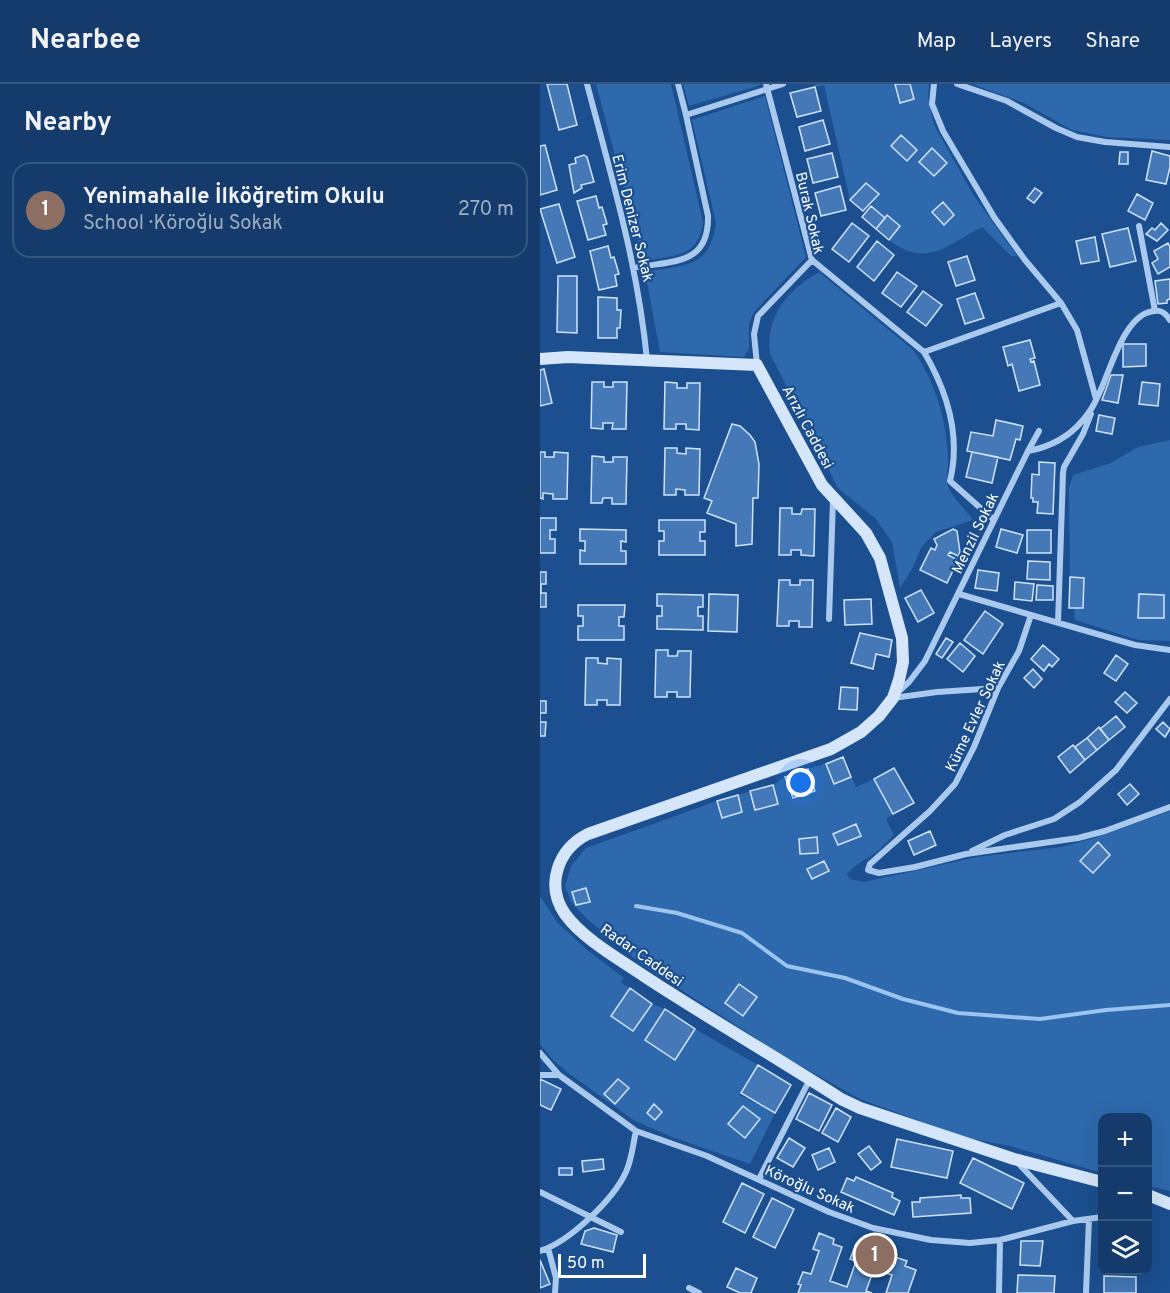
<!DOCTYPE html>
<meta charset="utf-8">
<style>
body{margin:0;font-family:Overpass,sans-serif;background:#214673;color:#f1f3f6}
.controls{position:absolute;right:18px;bottom:18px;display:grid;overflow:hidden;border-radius:12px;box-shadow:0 6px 24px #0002}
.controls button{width:54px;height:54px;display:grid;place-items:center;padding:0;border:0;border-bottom:2px solid #33557e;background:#143b6b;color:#f1f3f6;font:30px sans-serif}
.scale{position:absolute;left:18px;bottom:15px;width:88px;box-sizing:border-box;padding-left:6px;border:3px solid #fff;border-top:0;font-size:16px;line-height:21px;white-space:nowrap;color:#fff;-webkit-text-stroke:4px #1b4f8f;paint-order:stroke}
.you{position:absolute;left:261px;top:699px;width:21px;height:21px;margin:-15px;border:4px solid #fff;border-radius:50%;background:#1a73e8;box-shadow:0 0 0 9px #1a73e833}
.badge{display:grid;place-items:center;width:39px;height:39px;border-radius:50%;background:#ffd166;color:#fff;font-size:20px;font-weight:700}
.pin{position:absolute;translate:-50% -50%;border:3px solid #fff;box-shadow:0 2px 6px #0006}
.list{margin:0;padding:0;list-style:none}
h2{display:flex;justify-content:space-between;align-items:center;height:78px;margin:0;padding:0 24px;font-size:26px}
h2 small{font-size:20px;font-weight:400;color:#9dadc1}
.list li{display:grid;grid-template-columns:39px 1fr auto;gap:18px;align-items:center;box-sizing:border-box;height:96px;margin:0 12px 12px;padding:0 12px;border:2px solid #33557e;border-radius:18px}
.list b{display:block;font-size:22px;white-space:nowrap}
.list p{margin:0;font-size:20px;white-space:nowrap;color:#9dadc1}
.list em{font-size:20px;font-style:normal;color:#9dadc1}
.icon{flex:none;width:33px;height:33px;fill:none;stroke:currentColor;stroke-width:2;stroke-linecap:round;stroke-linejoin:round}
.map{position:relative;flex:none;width:630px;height:1209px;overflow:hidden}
header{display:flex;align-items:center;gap:36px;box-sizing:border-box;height:84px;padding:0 30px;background:#143b6b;border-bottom:2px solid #33557e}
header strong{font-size:28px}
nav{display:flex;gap:33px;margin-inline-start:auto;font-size:21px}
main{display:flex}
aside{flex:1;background:#143b6b}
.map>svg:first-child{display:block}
.green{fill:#2e69ad}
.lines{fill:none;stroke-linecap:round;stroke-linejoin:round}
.stream{stroke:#9cc4f0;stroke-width:4}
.building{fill:#4478b7;stroke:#cfe3fa;stroke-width:1.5}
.street{stroke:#a9c9ee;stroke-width:6}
.secondary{stroke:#d6e6fa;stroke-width:12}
.labels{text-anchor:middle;stroke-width:4.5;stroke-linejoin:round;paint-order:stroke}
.street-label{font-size:15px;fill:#fff;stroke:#1b4f8f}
</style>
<header>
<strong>Nearbee</strong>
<nav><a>Map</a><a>Layers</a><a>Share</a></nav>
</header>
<main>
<aside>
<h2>Nearby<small></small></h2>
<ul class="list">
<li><span class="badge" style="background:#8d6e63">1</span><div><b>Yenimahalle İlköğretim Okulu</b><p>School · Köroğlu Sokak</p></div><em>270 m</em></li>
</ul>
</aside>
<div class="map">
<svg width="630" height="1209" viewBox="0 0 630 1209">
<rect width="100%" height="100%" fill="#1b4f8f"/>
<path class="green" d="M56,0H131L163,138C159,174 133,171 103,177Z
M143,0H220L221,1L149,22Z
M275,0H389L388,14L394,41L434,112L477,172H471L442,143C407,161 387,185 349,156L360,142L347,131L345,134L331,122L338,110L326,99L310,116L284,1L275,3Z
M432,0H630V56L567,53L532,46L484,19Z
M225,12L266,173L214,228L209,239V264L204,273L120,268L105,188C143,181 170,185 176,139L152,36Z
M279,188L373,266C395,296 407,338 408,375C409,383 405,394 408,402C413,414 425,425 433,436L396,448L382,462L372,485L360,504L352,458L336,435L298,404L230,270C225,232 248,206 279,188Z
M630,356V557L598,556L535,536L534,524H543L544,494L530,493L529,405L533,391L571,379L598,363Z
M303,673L316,703L334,695L353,730L346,735L354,751L338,767L315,782L307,790L310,795L324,798L437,773L521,763L555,754L630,727V1107L608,1102V1034H562V1089L470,1062L423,1053L320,1015L245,973L104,882L47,835L31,818L25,802L31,782L46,764L177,717L233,701L245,693Z
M0,812L17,838L47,866L84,894L81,899L90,904L72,932L93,947L112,920L125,925L155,945L218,981L199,1011L235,1029L210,1080L132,1053L95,1037L27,988L14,977L0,960Z"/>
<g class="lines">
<path class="stream" d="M96,822L137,829L202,849L247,882L305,894L363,915L418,929L500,935L566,926L630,921"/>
</g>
<path class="building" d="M7,0H27L37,41L19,46Z
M355,0H370L374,15L360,19Z
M275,3L281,27L257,33L250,9Z
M283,36L290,60L265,67L259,43Z
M361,51L377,66L367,77L351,62Z
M5,61L17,106L0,111V62Z
M392,64L407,79L394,92L379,78Z
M612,67L630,72V83L626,100L606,96Z
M580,68H588V80H579Z
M292,69L298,93L273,99L267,75Z
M44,71L47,73L54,98L41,101L42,104L34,109L29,81L36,79L35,74Z
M326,99L339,110L323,127L310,116Z
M300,102L306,126L281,132L275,109Z
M495,104L502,109L494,119L487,114Z
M597,110L613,119L605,136L588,127Z
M56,112L59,124L62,123L67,140L63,141L66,151L48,156L37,117Z
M403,118L414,131L404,141L392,128Z
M19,120L35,173L17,179L0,125Z
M331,122L345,134L336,145L322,133Z
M347,131L360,142L349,156L336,145Z
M312,139L329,152L309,178L292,165Z
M621,139L628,146L617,157L606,150L612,144L615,146Z
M588,144L596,177L570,183L562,150Z
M555,153L559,177L541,180L536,157Z
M337,157L354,171L334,197L317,183Z
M628,159L630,163V183L618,190L612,179L618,175L614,167Z
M68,162L71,174L74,173L79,190L75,191L77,202L59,206L50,167Z
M427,172L435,196L416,202L408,178Z
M357,188L377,202L361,223L342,209Z
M18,192H37V249L17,248Z
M630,195V215L627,216V219L618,220L615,197Z
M383,207L402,221L386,242L367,228Z
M435,209L444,234L425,240L417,215Z
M58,213L77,214V226H81L80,244H77V254H58Z
M490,256L495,274L490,275L491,278L494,277L500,301L479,307L472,280L468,282L463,263Z
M583,260H606V282L583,283Z
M4,285L12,319L0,322V286Z
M571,291H583L578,319L562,316Z
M52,298H64V303H73V298H87L86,345H72L73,339H63V345L51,344Z
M125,298L137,299V304H147V299H160L159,346L146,345V340H136V345H124Z
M602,298L620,300L618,322L599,320Z
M559,331L575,334L572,350L556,347Z
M456,336L483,342L480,356L476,355L470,376L427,367L431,348L453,352Z
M192,340L200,342L210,351L215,358L219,380L218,414H213L212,460L196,462V440L167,429L172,417L164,414Z
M125,364H137V369L146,370V364L160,365L159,411H145V406L136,405V411H124Z
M0,368H5V373H14V368L28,369L27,415H13V410L3,409V415L0,414Z
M432,368L458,373L452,399L426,393Z
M52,372L64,373V378H73V373H87L86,420H72V414H63L62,419H51Z
M499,378L515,379L513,430L497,429L498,418H493V414H491L492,390L499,391Z
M240,424H252V430H261L262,425H275L274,472L261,471V466H251V471H239Z
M0,434H16V446H10V455H15V469H0Z
M119,436H165V448H160V457H165V471H119V457H124V447H119Z
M40,445L86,446V458L81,457V467H86V480H40V466L45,467V457H40Z
M413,445L417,447L420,468L418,472L410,468L408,471L418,476L407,499L380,486L391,464L395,466L397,461L394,455Z
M461,445L483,451L477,469L456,463Z
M487,446H511V469H487Z
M488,477L510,478V496L487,495Z
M438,486L459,489L457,507L435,504Z
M0,488H6V500H1V509H6V523H0Z
M530,493L544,494L543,524H529Z
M239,496H250V501H260V496H273L272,543H259V537H249V542H237Z
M475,498L494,500L492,517L474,515Z
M497,501L513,502V516H496Z
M381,506L394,529L378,538L365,514Z
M117,510L163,511V523H158V532H163V546L117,545V532H122V522H117Z
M169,510L198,511L197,548L168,547Z
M599,510L624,511V534H598Z
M331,515L332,540L305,541L304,516Z
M38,521H85L84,533H79V542H84V556H38V542H43V532H38Z
M445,527L463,540L443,570L424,556Z
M320,549L352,556L349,573L336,570L333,585L311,579Z
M406,554L413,558L402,574L396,570Z
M420,559L435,572L423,588L407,575Z
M503,561L519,575L512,583L509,580L504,587L491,575Z
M116,566H128V572H137L138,567H151L150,613H137V608H127V613H115Z
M576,571L588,580L576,597L564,589Z
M46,574H58V579L67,580V574L81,575L80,621H67V616H57V621H45Z
M493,585L502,595L494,604L484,594Z
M301,603L318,604L317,626L299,625Z
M585,608L597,619L587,629L575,618Z
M0,617H6V629H0V638H6L5,652H0Z
M576,632L585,643L569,656L560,645Z
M623,638L630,645L625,653L616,645Z
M559,643L569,656L557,666L547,654Z
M547,654L557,666L545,676L535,663Z
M533,661L545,676L530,689L518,673Z
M303,673L311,693L294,700L286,680Z
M354,684L374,719L353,730L334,695Z
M268,685L275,707L253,714L245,693Z
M590,700L599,710L587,721L578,710Z
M233,701L238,720L215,726L210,707Z
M198,711L202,728L182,734L177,717Z
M316,740L321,752L298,761L293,750Z
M390,747L396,761L374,771L368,757Z
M277,753L278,769L260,770L259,755Z
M558,758L570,771L553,789L540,777Z
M284,777L289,787L272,795L267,785Z
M46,804L50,818L36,821L32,808Z
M199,900L217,913L203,932L185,919Z
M90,904L112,920L93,947L71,932Z
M125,925L155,945L135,976L105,956Z
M218,981L251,1001L235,1029L201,1009Z
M0,995L21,1005L11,1026L0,1021Z
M78,995L89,1004L75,1020L64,1010Z
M269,1009L292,1021L279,1047L256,1035Z
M114,1020L122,1028L115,1036L107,1029Z
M203,1022L220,1035L205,1054L188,1040Z
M296,1024L311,1033L298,1058L282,1049Z
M249,1054L265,1064L253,1083L237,1074Z
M357,1055L413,1067L407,1094L351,1083Z
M329,1062L341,1078L331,1086L318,1070Z
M289,1064L295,1078L278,1086L272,1071Z
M433,1074L484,1099L472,1125L420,1099Z
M63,1075L64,1085L43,1088L42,1077Z
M19,1084H32V1091H19Z
M316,1093L353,1109L352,1113L360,1117L354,1131L301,1108L307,1094L314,1097Z
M202,1099L224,1110L205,1149L183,1138Z
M421,1111V1114H430L431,1129L373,1133L372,1118H380V1114Z
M232,1114L254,1125L235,1164L213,1153Z
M54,1144L77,1151L73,1168L41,1160L45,1147Z
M279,1149L294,1155L293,1160L302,1163L290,1197L307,1203L316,1177L310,1175L316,1160L331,1165L329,1170L338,1174L326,1207L332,1209H258L261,1201L258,1200L263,1188L271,1190L279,1167L273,1165Z
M481,1157H503L500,1182L480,1181Z
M352,1172L367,1177L365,1182L376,1186L368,1209H346L352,1191L346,1189Z
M0,1176L10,1200L0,1204Z
M196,1184L217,1194L211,1209H200L187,1203Z
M478,1191L515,1192L514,1209H477Z
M564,1192L596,1193V1209H564Z"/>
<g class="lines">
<path class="street" d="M47,0C71,91 98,181 107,276
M138,0L146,31L243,0
M394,0L392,20L403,47L454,133L485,176L521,219L537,246L556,315
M417,0L467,17L516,44L537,53L565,58L630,63
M599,142L615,227
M272,176L384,268C407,307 421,352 410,397L454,436
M94,184C133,176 169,182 168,132L146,31
M384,268L521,219
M217,281L214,250L218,232L272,176L226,0
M488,367L499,347
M419,510L595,561L630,566
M491,531L479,567L458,604L434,663L415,700L390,727L330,780L328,786L339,789L375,783L426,770L538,754L565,747L630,723
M289,535L293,416
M518,539L523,389L524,383L543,350L551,330
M357,609L369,598L385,577L488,367C510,363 529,353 543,336C548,330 553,323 556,316C569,293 583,228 615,227C622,226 626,230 630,236
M353,614L397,608L458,604
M432,767L465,751L514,735L540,718L576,686L630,615
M0,969L19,991L96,1047L167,1072L289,1128L333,1144L391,1156L430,1159L460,1156L533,1137L562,1133
M0,991H19
M478,1079L533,1137
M219,1095L270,995
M0,1108L81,1148
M8,1164L16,1194L15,1209
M0,1167C29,1158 73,1116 86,1088C92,1075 93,1060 96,1047
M149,1204L159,1209
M459,1209L460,1156
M546,1209L549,1135"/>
<path class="secondary" d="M0,275L28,273L217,281L282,401L326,449L340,474L362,554L363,578L359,596L353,614L339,632L321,648L291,665L48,750C18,765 5,801 25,830C43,855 79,875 104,892C168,934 236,973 301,1015L320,1024L474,1075L562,1098
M608,1111L630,1120"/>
</g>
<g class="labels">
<g class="street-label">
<text transform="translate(270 129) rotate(77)" y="5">Burak Sokak</text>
<text transform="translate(93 134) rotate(76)" y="5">Erim Denizer Sokak</text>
<text transform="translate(268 343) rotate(62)" y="5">Arızlı Caddesi</text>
<text transform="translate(435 449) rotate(-64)" y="5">Menzil Sokak</text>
<text transform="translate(435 632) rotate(-65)" y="5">Küme Evler Sokak</text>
<text transform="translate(102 871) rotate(35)" y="5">Radar Caddesi</text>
<text transform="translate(270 1105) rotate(24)" y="5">Köroğlu Sokak</text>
</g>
</g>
</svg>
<div class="controls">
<button>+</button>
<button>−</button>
<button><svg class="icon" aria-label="layers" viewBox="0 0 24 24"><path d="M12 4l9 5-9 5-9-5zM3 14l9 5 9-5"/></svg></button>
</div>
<div class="scale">50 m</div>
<div class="you"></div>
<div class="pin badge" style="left:335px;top:1171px;background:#8d6e63">1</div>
</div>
</main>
